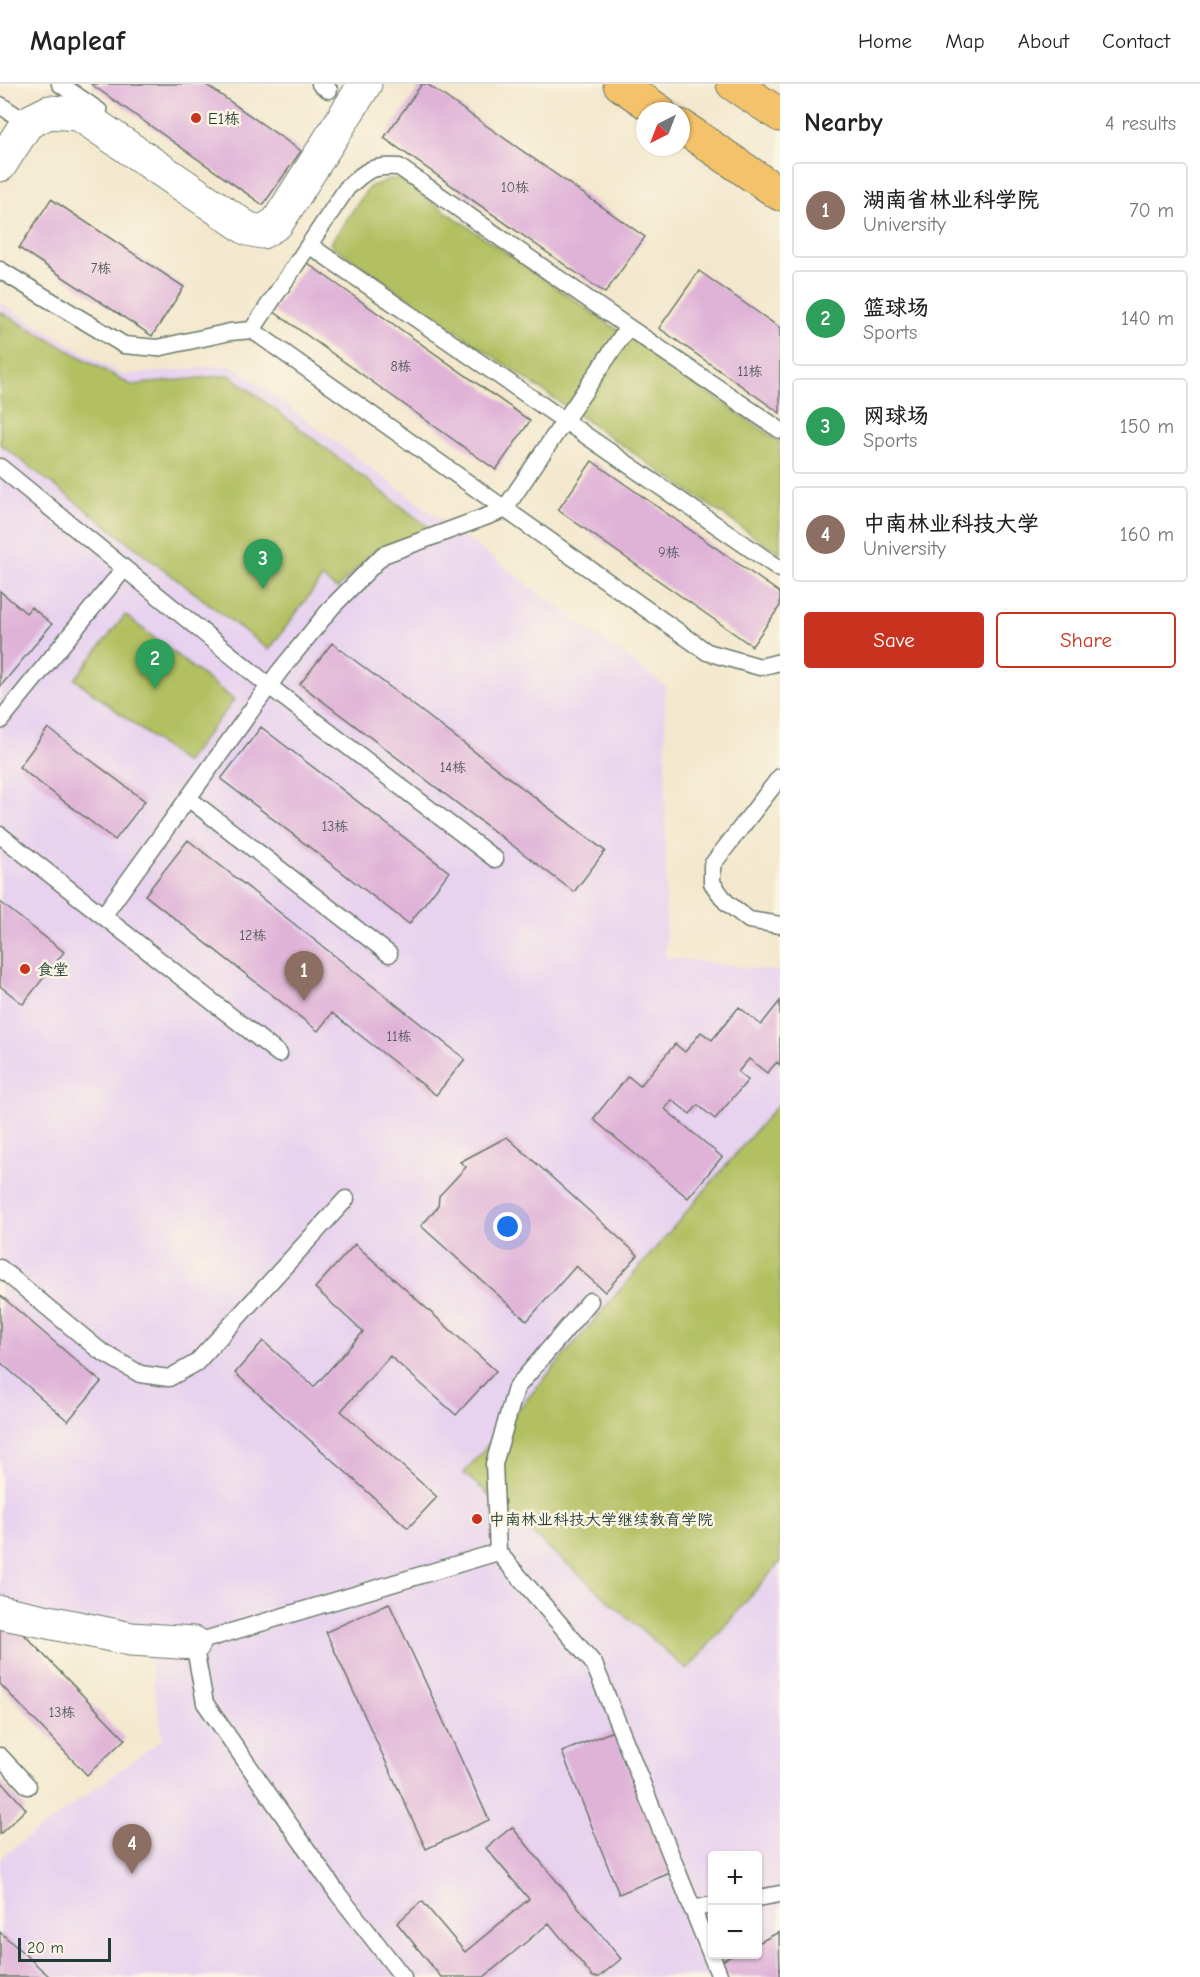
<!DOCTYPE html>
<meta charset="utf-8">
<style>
body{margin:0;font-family:"Comic Neue","LXGW WenKai TC",sans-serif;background:#f2f2f2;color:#222}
.controls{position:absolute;right:18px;bottom:18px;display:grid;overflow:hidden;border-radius:6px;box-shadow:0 2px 4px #0004}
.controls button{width:54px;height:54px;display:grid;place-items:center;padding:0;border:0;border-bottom:2px solid #e0e0e0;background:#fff;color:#222;font:30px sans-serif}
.compass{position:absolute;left:636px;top:18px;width:54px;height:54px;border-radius:50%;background:#fff;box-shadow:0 2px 4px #0004;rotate:222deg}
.scale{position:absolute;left:18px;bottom:15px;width:93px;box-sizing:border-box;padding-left:6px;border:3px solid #1f3d34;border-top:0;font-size:16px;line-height:21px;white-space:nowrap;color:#1f3d34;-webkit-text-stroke:4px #fcf5e5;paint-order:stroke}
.you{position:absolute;left:508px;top:1143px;width:21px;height:21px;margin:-15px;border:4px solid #fff;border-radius:50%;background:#1a73e8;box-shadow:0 0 0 9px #1a73e833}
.badge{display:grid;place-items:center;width:39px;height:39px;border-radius:50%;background:#c8321e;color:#fff;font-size:20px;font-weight:700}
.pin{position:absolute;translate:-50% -50px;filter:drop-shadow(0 2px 3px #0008)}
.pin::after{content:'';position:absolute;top:32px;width:21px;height:18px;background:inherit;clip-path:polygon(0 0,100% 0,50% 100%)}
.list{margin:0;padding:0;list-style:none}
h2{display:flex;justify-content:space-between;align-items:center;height:78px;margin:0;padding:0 24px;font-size:26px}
h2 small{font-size:20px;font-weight:400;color:#767676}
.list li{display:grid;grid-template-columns:39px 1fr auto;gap:18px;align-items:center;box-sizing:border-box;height:96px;margin:0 12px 12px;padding:0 12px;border:2px solid #e0e0e0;border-radius:6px}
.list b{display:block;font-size:22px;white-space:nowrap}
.list p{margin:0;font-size:20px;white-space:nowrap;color:#767676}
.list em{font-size:20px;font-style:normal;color:#767676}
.actions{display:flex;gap:12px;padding:18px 24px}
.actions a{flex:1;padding:14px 0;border:2px solid #c8321e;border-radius:6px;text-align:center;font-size:21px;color:#c8321e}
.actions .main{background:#c8321e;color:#fff}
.map{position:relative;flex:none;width:780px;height:1893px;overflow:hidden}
header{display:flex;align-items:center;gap:36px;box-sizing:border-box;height:84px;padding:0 30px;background:#fff;border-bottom:2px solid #e0e0e0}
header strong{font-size:28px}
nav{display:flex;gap:33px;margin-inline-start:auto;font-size:21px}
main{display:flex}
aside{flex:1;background:#fff}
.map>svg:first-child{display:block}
.built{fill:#e7d2ef;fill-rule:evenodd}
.green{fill:#b2c062;stroke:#687e4b;stroke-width:1.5}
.building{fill:#dfb2d8}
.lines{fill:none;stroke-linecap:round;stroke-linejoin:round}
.lane-casing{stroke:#69796a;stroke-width:19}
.street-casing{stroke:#69796a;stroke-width:35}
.primary-casing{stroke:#69796a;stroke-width:35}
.lane{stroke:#fff;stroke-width:16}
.street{stroke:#fff;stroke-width:33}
.primary{stroke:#f3c26a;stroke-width:33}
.poi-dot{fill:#c8321e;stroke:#fcf5e5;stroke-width:2}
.labels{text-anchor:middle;stroke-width:5;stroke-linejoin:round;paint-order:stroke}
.number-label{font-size:14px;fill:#4f5a5d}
.poi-label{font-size:16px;fill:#1f3d34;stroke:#fcf5e5;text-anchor:start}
</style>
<header>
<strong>Mapleaf</strong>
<nav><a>Home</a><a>Map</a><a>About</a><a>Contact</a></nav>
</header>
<main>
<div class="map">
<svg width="780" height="1893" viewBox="0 0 780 1893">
<rect width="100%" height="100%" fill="#fcf5e5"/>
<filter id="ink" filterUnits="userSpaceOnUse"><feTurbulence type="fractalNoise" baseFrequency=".0167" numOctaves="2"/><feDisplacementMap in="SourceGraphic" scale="12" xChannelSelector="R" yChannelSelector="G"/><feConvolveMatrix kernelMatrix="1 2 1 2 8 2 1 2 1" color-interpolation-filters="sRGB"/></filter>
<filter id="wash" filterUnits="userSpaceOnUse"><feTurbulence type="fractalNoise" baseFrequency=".008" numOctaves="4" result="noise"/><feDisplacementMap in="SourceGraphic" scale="24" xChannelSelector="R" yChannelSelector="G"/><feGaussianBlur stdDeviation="1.35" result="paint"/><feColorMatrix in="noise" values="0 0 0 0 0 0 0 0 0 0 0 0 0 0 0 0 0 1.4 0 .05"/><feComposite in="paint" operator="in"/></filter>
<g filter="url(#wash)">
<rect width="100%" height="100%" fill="#f3e8cd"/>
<path class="built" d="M0,219L122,291L232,281L665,602L666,873L780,888V1893H0V1774L163,1655L145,1551L0,1526ZM712,1772H758V1870H712Z"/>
<path class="green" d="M390,95H399L780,358V470L330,160L369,103Z
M0,228L131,301L230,291L431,445L373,468L337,505L322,494L269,566L0,360Z
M125,531L234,616L185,679L75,595Z
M780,1018V1478L687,1586L464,1389Z"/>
<g id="blocks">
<path class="building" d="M91,0H205L301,67L263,121Z
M422,0H427L645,153L605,209L384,54Z
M51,115L184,203L152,252L19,164Z
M307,179L530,337L496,386L273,227Z
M699,187L780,244V329L659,244Z
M592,377L780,509V522L752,562L558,426Z
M0,507L26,529L31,523L52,540L0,603Z
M332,559L605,767L574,808L300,600Z
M261,643L449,788L409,840L221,695Z
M48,644L145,717L115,756L19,683Z
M188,756L465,975L436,1011L332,929L318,947L145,811Z
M0,818L64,868L23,920L0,902Z
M780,917V981L777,978L767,989L749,975L738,988L748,996L715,1035L698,1021L690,1030L672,1016L665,1025L722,1073L688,1114L593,1035L628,992L640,1002L675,960L685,968L701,948L712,956L739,923L761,941Z
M507,1053L638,1171L605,1208L576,1182L527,1237L421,1142L438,1123L439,1112L466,1083L460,1078Z
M355,1160L496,1287L456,1331L390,1272L341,1327L437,1413L408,1444L235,1289L263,1257L314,1303L363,1248L315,1204Z
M0,1211L101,1298L68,1337L0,1278Z
M389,1519L489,1736L426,1765L326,1548Z
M0,1533L10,1536L125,1655L87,1691L0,1600Z
M613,1647L670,1789L619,1810L562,1668Z
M0,1696L26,1725L0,1750Z
M512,1743L621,1875L599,1893H593L549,1839L484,1893H441L397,1839L422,1817L465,1868L529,1815L486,1764Z
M0,1848L50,1893H0Z
M779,1848L780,1893H730L718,1879L735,1870H758V1859Z"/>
</g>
</g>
<g filter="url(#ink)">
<use href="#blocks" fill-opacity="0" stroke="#69796a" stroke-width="1.5"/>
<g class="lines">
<defs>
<path id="lane" d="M60,0L99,27
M320,0L329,6
M0,21L27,39
M309,161L780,485
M0,186L124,261L157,264L230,248L252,246L707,568L760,583L780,578
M252,246L347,104C366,86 372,81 399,83L628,243L780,346
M0,383L269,602L495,775
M0,637L124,485
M780,693L712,781V799L726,818L749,836L780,841
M188,714L389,870
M0,751L279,970
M103,832L279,588L332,523L383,471L504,426L628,243
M0,1184L99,1266L140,1290L169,1294L196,1279L346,1115
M498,1468L494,1380L516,1304L590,1217
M0,1672L28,1702
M758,1814L780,1810
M692,1825L712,1821
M403,1893L338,1810L205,1619L194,1559L498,1468L594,1580L720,1893"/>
<path id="street" d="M0,81L27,39L49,28L79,30L248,145L262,148L277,139L365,0
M0,1528L131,1555L194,1559"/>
<path id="primary" d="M620,0L659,27
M733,0L780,31
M681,42L780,110"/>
</defs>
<use href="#lane" class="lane-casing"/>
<use href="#street" class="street-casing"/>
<use href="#primary" class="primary-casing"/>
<use href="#lane" class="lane"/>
<use href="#street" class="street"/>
<use href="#primary" class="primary"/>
</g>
</g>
<g class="poi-dot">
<circle cx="196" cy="34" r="6"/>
<circle cx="25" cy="885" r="6"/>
<circle cx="477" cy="1435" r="6"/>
</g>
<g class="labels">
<g class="number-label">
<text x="515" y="108">10栋</text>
<text x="101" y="189">7栋</text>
<text x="401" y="287">8栋</text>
<text x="750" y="292">11栋</text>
<text x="669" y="473">9栋</text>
<text x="453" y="688">14栋</text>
<text x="335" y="747">13栋</text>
<text x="253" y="856">12栋</text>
<text x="399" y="957">11栋</text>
<text x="62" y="1633">13栋</text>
</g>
<g class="poi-label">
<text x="208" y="40">E1栋</text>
<text x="37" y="891">食堂</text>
<text x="489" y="1441">中南林业科技大学继续教育学院</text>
</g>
</g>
</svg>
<div class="controls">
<button>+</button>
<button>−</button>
</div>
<svg class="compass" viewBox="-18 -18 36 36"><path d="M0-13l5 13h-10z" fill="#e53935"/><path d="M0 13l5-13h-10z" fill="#767676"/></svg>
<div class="scale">20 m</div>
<div class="you"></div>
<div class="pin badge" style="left:304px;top:917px;background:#8d6e63">1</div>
<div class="pin badge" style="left:155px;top:605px;background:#2e9e5b">2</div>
<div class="pin badge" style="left:263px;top:505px;background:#2e9e5b">3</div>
<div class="pin badge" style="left:132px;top:1790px;background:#8d6e63">4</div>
</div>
<aside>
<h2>Nearby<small>4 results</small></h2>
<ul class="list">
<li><span class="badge" style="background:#8d6e63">1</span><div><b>湖南省林业科学院</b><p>University</p></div><em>70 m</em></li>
<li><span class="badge" style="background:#2e9e5b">2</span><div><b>篮球场</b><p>Sports</p></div><em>140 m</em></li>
<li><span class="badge" style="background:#2e9e5b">3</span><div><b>网球场</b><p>Sports</p></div><em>150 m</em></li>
<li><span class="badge" style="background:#8d6e63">4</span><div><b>中南林业科技大学</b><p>University</p></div><em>160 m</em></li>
</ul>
<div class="actions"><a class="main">Save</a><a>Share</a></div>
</aside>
</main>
